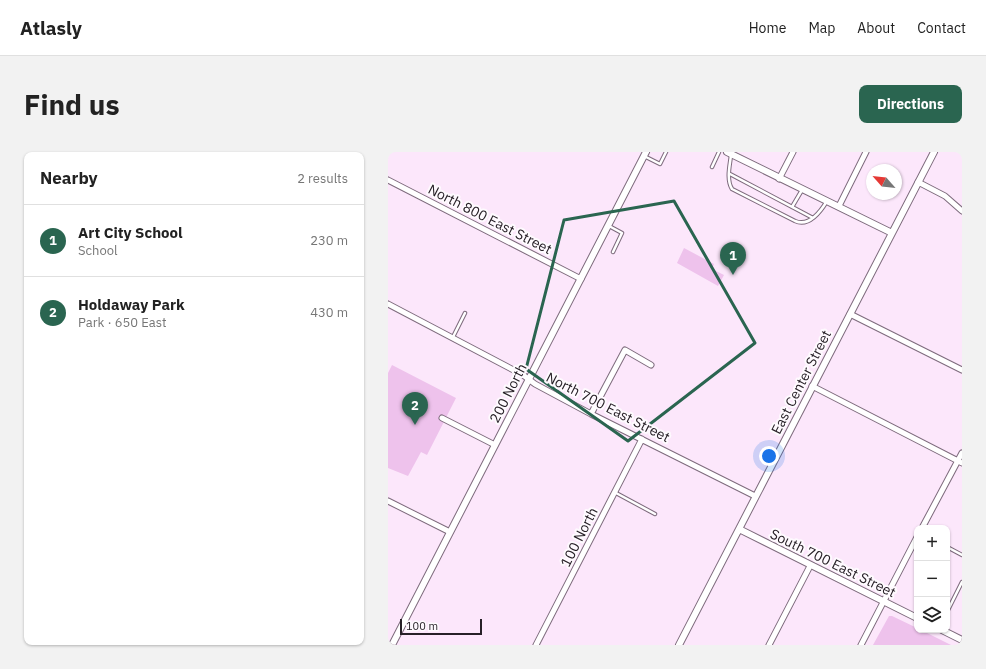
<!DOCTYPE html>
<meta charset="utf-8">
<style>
body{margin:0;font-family:"IBM Plex Sans",sans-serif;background:#f2f2f2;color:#222}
.controls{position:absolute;right:12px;bottom:12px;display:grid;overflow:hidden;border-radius:8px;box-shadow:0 1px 3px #0004}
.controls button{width:36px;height:36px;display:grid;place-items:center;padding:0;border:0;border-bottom:1px solid #e0e0e0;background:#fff;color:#222;font:20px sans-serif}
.compass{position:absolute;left:478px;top:12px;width:36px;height:36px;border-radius:50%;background:#fff;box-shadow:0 1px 3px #0004;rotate:297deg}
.scale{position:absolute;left:12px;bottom:10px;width:82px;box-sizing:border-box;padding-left:4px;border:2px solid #272027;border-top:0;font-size:11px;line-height:14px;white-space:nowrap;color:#272027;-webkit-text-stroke:3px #fefafe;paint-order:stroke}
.you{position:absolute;left:381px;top:304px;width:14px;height:14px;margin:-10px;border:3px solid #fff;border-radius:50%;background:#1a73e8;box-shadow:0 0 0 6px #1a73e833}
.badge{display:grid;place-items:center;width:26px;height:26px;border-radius:50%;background:#2a6550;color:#fff;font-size:13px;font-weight:700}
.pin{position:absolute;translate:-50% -33px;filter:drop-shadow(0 1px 2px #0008)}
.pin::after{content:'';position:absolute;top:21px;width:14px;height:12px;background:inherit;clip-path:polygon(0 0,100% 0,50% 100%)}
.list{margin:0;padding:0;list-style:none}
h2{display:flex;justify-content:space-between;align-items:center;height:52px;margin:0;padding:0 16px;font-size:17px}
h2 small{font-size:13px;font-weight:400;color:#767676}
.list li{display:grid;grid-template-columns:26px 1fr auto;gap:12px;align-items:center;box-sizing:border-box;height:72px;padding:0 16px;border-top:1px solid #e0e0e0}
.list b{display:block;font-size:15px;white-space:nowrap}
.list p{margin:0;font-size:13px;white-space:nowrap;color:#767676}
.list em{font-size:13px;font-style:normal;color:#767676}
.icon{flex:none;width:22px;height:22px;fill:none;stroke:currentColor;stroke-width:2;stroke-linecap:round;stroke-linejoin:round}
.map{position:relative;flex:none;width:574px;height:493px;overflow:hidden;border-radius:8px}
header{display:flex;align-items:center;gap:24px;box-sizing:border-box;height:56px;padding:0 20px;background:#fff;border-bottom:1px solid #e0e0e0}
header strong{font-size:19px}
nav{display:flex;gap:22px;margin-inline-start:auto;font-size:14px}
.intro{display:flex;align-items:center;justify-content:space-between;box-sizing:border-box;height:96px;padding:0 24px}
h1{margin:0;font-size:28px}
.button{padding:10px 18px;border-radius:8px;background:#2a6550;color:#fff;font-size:14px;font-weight:700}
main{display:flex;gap:24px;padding:0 24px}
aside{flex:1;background:#fff;border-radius:8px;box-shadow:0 1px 3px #0004}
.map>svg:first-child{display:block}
.green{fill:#eec2ec}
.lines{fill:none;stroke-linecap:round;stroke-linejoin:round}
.service-casing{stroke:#7e6b7d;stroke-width:4.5}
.minor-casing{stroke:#7e6b7d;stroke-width:7}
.tertiary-casing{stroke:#7e6b7d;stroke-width:8}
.service{stroke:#fff;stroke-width:2.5}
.minor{stroke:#fff;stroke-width:5}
.tertiary{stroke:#fff;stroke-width:6}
.marked{fill:none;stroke:#2a6550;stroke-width:3;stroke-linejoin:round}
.labels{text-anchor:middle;stroke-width:4;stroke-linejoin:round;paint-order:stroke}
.street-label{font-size:14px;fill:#272027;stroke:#fefafe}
</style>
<header>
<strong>Atlasly</strong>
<nav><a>Home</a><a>Map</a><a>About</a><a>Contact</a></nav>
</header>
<div class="intro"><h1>Find us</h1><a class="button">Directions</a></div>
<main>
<aside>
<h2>Nearby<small>2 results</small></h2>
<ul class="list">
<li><span class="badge">1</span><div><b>Art City School</b><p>School</p></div><em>230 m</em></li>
<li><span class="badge">2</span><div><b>Holdaway Park</b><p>Park · 650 East</p></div><em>430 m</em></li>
</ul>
</aside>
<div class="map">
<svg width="574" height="493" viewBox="0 0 574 493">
<rect width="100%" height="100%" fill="#fce7fb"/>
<path class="green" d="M296,96L326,112L324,117L336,123L330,134L289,111Z
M4,213L68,246L39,303L33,300L20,324L0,316V221Z
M501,464H504L529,476V478H533L563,493H485Z"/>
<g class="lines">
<defs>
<path id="service" d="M343,3C342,13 338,27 344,37L407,69C421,75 433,59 439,49
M256,4L272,12L278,0
M324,15L331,0
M342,22L425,66
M404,55L414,38
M221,74L234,81L225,100
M65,185L77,161
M228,341L267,362
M559,395L574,403
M559,460L574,430"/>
<path id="minor" d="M391,27L405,0
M0,28L193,127
M530,30L557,44L574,59
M451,54L478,0
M0,152L135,223L147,232L203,262L367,344
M462,162L574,218
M424,234L574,311
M203,262L237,198L263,213
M54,266L107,293
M0,349L62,380
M534,376L574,301
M148,493L254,287
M381,493L422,414
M473,493L529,385"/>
<path id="tertiary" d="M339,0L504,81
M351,377L529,466
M554,478L574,488
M4,493L258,0
M291,493L546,0"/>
</defs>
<use href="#service" class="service-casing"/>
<use href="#minor" class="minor-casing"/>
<use href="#tertiary" class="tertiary-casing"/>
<use href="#service" class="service"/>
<use href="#minor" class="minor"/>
<use href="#tertiary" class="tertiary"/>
</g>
<path class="marked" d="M286,49L367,191L240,289L138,217L176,68Z"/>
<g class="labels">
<g class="street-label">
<text transform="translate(102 67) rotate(27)" y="5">North 800 East Street</text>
<text transform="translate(413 230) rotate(-63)" y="5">East Center Street</text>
<text transform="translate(120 241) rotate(-63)" y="5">200 North</text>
<text transform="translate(220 255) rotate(27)" y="5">North 700 East Street</text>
<text transform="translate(191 385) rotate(-63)" y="5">100 North</text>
<text transform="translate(445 411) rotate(26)" y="5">South 700 East Street</text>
</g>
</g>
</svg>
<div class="controls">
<button>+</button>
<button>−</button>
<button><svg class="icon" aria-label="layers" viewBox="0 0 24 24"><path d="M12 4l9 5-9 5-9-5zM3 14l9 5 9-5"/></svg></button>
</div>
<svg class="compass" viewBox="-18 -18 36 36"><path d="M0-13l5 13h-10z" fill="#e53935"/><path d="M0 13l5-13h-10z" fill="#767676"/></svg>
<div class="scale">100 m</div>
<div class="you"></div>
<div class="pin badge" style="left:345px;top:123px">1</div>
<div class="pin badge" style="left:27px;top:273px">2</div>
</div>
</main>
